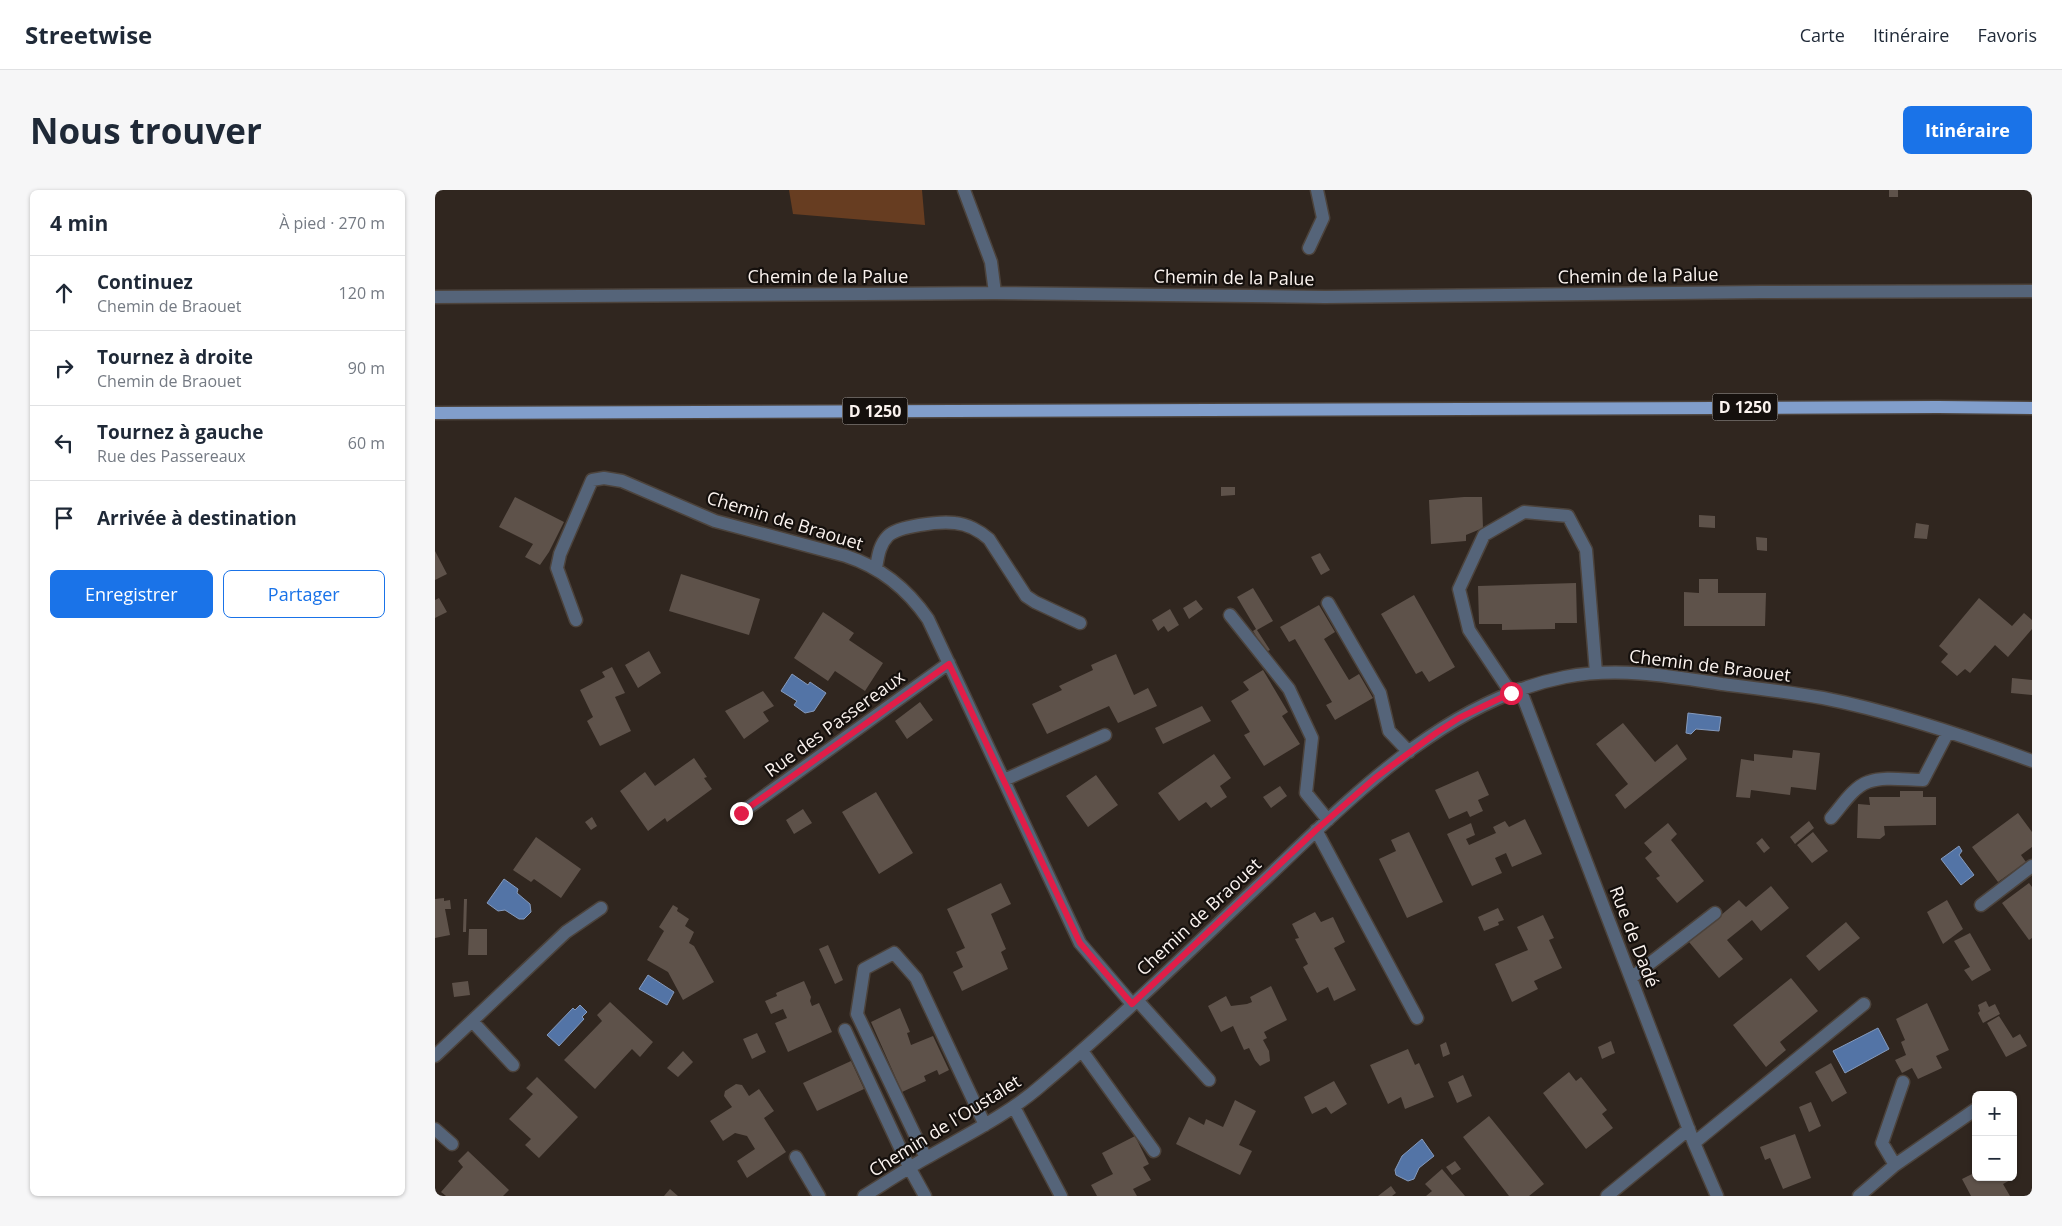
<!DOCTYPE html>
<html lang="fr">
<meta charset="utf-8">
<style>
body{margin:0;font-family:"Open Sans",sans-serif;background:#f6f6f7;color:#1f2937}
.controls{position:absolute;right:15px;bottom:15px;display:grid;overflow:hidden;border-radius:8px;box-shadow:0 1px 4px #0004}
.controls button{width:45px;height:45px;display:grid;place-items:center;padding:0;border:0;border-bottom:1px solid #e0e1e3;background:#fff;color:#1f2937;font:25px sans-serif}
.stop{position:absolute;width:15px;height:15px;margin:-11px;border:4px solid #e11d48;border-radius:50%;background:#fff}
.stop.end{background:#e11d48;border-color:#fff;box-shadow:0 1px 5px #0008}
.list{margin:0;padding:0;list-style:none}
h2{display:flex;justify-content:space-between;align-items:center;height:65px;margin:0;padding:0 20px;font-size:21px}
h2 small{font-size:16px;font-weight:400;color:#747a83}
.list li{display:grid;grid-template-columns:32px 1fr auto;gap:15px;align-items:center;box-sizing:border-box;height:75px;padding:0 20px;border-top:1px solid #e0e1e3}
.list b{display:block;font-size:19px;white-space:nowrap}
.list p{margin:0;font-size:16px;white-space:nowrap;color:#747a83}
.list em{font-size:16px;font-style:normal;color:#747a83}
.actions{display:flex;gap:10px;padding:15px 20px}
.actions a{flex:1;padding:11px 0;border:1px solid #1a73e8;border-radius:8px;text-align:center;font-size:18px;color:#1a73e8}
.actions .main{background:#1a73e8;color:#fff}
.icon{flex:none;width:28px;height:28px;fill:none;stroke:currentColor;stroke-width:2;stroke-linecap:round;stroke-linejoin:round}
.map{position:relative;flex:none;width:1597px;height:1006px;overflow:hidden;border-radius:8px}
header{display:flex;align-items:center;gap:30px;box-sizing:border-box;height:70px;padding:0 25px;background:#fff;border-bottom:1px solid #e0e1e3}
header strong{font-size:24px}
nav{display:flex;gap:28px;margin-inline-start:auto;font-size:18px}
.intro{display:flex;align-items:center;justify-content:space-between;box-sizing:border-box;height:120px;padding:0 30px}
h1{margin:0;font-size:35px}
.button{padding:12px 22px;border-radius:8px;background:#1a73e8;color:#fff;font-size:18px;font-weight:700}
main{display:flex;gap:30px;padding:0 30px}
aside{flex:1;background:#fff;border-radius:8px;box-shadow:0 1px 4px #0004}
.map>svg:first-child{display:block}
.green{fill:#673d21}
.water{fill:#5374a6;stroke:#859abc}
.building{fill:#5e524a}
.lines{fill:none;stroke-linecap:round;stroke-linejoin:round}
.minor-casing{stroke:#4c433c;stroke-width:15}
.major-casing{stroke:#4c433c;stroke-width:15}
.minor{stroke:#556479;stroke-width:12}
.major{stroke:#819ecb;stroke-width:12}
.route{stroke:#e11d48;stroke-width:6}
.labels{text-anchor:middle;stroke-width:4.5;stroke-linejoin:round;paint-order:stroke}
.shield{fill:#15100d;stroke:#b6afab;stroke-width:1}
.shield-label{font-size:16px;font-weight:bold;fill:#fbf3ef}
.street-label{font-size:18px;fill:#fbf3ef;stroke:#15100d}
</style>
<header>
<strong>Streetwise</strong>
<nav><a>Carte</a><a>Itinéraire</a><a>Favoris</a></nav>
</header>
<div class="intro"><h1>Nous trouver</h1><a class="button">Itinéraire</a></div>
<main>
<aside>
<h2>4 min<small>À pied · 270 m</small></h2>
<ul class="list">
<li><svg class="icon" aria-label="ahead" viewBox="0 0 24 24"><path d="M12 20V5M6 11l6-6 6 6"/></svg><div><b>Continuez</b><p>Chemin de Braouet</p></div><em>120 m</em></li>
<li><svg class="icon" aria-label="right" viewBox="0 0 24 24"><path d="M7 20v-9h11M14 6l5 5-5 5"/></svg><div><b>Tournez à droite</b><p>Chemin de Braouet</p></div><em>90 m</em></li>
<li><svg class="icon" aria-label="left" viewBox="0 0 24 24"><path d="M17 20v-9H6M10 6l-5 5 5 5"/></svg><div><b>Tournez à gauche</b><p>Rue des Passereaux</p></div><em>60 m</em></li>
<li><svg class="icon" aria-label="arrive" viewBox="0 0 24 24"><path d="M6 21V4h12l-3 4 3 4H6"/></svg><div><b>Arrivée à destination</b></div></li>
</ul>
<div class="actions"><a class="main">Enregistrer</a><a>Partager</a></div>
</aside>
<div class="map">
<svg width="1597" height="1006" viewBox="0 0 1597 1006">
<rect width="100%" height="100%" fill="#30261f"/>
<path class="green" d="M354,0H487L490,35L358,24Z"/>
<path class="water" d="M357,484L373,495L375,492L391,503L379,521L370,523L359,515L362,511L346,501Z
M1253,523L1286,527L1284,541L1261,539L1256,544L1251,543Z
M1524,656L1527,661L1524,665L1539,685L1526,695L1506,669Z
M69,689L83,699L82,703L95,714L96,722L89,729H84L70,720L63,721L52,713Z
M213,785L239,802L232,815L204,799Z
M145,815L152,822L147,827L149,829L124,856L112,845L138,818L140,820Z
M1443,838L1454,859L1410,883L1398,861Z
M987,949L999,966L984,978L979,989L973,991L961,985L960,980L967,966Z"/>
<path class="building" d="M1454,0H1463V7H1454Z
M786,297H800V305L786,306Z
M80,307L129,332L114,362L105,375L90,367L98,354L64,337Z
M1029,307H1047L1048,338L1031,345V351L996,354L994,310Z
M1264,325L1280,326V338L1264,337Z
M1481,333L1494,335L1492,349L1479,348Z
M1321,347L1332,348V361L1322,360Z
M0,361L12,384L0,390Z
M885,363L895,380L886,385L876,367Z
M246,384L325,409L314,445L234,421Z
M1264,389H1283V403H1331L1330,436H1249V402L1264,403Z
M1141,393L1142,433H1120V439L1067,440V434H1044L1043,396Z
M818,398L838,431L822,440L835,460L831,462L818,441L821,439L802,407Z
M979,405L1020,477L994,492L987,481L981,484L946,424Z
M4,408L12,422L0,428V410Z
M1544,408L1577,436L1589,423L1597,430V439L1573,467L1560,455L1535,483L1530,479L1522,486L1506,472L1513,464L1504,456Z
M761,410L768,419L754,429L748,418Z
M884,415L900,442L889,449L914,490L924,484L938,508L900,530L891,515L897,512L860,449L854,452L845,437Z
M735,419L744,435L733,442L729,436L723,441L717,430Z
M388,422L419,443L414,450L448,473L430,501L400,481L393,491L359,468Z
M214,461L226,483L203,498L190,475Z
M681,464L699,505L713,498L722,516L683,533L674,516L612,544L597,514L627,500L624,496L658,480L656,475Z
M177,477L190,503L180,507L196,541L165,556L152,531L158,527L145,500L170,487L167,482Z
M828,480L853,522L847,526L865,554L829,576L809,545L815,542L796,511L814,500L808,492Z
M1577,488L1597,490V505L1576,503Z
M328,501L339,516L328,522L334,531L309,549L290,521Z
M485,512L498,530L472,549L460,531Z
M767,516L776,531L728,554L720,538Z
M1188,533L1220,572L1242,554L1252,569L1190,619L1180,605L1193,594L1161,554Z
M1358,560L1385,563L1381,600L1356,597L1355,605L1316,600L1315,608L1301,607L1306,569L1319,571V564L1357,568Z
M779,564L796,588L785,596L792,607L776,618L771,612L744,631L723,603Z
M259,568L272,587L269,588L277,599L232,632L230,628L213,641L185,601L210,582L220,596Z
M1043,581L1054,605L1043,610L1048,621L1035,627L1032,621L1014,629L1000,600Z
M661,585L683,615L653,637L631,606Z
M845,596L852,606L836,618L828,607Z
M1465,601H1488V607H1501V635L1449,636L1450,645L1445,649L1422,648L1423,614L1435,615L1434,607H1465Z
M441,602L478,663L444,684L407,622Z
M368,619L377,633L359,644L351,630Z
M1583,623L1597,642V657L1586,665L1591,672L1563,692L1537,657Z
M157,627L162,636L156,640L150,632Z
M1090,629L1107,664L1077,677L1071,663L1060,668L1067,683L1037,696L1012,644L1036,633L1040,645L1031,649L1034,655L1061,643L1058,637L1070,631L1074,637Z
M1374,631L1379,638L1360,654L1355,647Z
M1233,633L1242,644L1236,650L1269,691L1242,713L1221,688L1225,686L1210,668L1217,662L1209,653Z
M974,642L1008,712L972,728L944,669L961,661L956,650Z
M1378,642L1393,661L1377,673L1362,655Z
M101,647L146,679L126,708L99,689L96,692L78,680Z
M1327,648L1335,658L1329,663L1321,653Z
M566,693L576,714L556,724L571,759L566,762L573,779L527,801L518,782L528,777L521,762L530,758L512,719Z
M1594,693L1597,697V748L1594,750L1567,713Z
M1336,696L1354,718L1326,741L1317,730L1292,750L1308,769L1284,788L1254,752L1304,710L1311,717Z
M9,708V711L15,710L16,719H10L15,745L0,748V709Z
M29,709H32L31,742H28Z
M1512,710L1528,739L1508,754L1492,722Z
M238,715L243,718L242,721L254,729L250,736L259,742L254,753L259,756L279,792L248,810L233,782L212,770L229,741L224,737Z
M1063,718L1069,730L1063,732L1064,735L1049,741L1043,727Z
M880,722L886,732L898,727L910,752L899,758L921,800L899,811L893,797L882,803L868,777L873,774L860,749L864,748L857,734Z
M1108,725L1119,748L1114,750L1127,778L1099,791L1103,799L1077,812L1060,774L1093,760L1082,737Z
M1411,732L1425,748L1384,781L1371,766Z
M34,739H52V765H33Z
M1535,743L1556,780L1537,791L1529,780L1535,777L1519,751Z
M393,755L408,790L400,794L384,759Z
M1356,788L1383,821L1345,852L1351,860L1331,877L1298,835Z
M33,791L35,805L19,807L17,793Z
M369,791L376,807L375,811L377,816L384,813L397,842L353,862L340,833L352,828L348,819L336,824L330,811L342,806L341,803Z
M836,796L852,830L829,842L832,848L828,850L834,861L835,871L825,876L820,870L814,858L809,860L798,836L786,842L773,816L791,806L796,816L812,814L817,812L815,807Z
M1551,811L1554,817L1560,814L1565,824L1548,833L1543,823L1545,821L1543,815Z
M175,812L218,852L205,867L197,859L160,899L129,870L167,831L162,825Z
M1492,813L1514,860L1501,866L1507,878L1483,889L1477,878L1467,883L1460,870L1471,865L1466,852L1470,850L1461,829Z
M465,818L475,842L472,843L476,855L498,846L514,880L504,885L502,880L489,886L491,891L467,902L436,832Z
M1564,826L1578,848L1585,844L1592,856L1571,867L1552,833Z
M322,843L331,862L317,869L308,849Z
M1176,851L1180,863L1167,869L1163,857Z
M1011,852L1015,864L1008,867L1005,855Z
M973,859L980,875L984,873L999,907L970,919L966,907L953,914L935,875Z
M248,861L258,872L243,887L232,878Z
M416,871L429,899L382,921L368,893Z
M1396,873L1412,903L1397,912L1380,882Z
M1134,882L1141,891L1146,887L1172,920L1167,924L1178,938L1151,959L1108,903Z
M1028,885L1037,906L1022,913L1013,892Z
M102,887L143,927L104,968L90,955L96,949L74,929L98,904L91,898Z
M899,891L912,914L896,924L891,917L877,924L869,907Z
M301,894L307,895L314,906L324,899L339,921L329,928L351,962L312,988L302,971L320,959L312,946L300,943L288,951L275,931L297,917L289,906L290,901Z
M800,910L821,921L804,955L817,961L805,985L741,954L754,927L769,935L771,929L788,937Z
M1376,912L1386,936L1374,942L1364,917Z
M1054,926L1109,994L1094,1006H1074L1028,947Z
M1360,944L1376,988L1348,999L1335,968L1330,970L1325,957Z
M700,946L714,974L708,977L716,990L698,999L702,1006H662L656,995L678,984L667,963Z
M33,961L74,1000L68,1006H11L6,1002L28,977L23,971Z
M1020,971L1026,979L1017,985L1011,977Z
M1007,979L1030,1006H991L997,1001L990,994Z
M1541,982V987H1581L1568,994L1575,1006H1536L1527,989Z
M956,996L961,1003L957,1006H943Z
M235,999L243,1006H229Z"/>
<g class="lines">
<defs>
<path id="minor" d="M529,0L556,72L560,103
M874,58L888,28L882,0
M0,107L560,103L890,107L1325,102L1597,101
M441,378C443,367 444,355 453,346C463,336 505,331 520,333C532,334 545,341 554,349L591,406L600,412L645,433
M893,413L945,503L954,541L974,562
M795,425L854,499L877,548L871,603L893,630
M141,430L122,378L125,364L157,290L169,288L187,291L280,331L411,366C445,377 473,400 493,429L645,753L697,814
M1085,499L1259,953L1282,1006
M1076,503L1034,440L1024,399L1049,345L1089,322L1133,326L1151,360L1161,483
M569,590L670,545
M306,623L514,473
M1396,628C1406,617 1418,597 1433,592C1449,586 1471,590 1488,590L1513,542
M881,640L982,828
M1546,715L1597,676
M1196,788L1280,723
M702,810L774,890
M37,831L78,875
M410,840L474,977L490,1006
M647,861L719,961
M0,866L131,742L166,718
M579,917L626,1006
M0,939L17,954
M1259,953L1429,814
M361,967L384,1006
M491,968L422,824L429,779L459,763L481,788L550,935
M1460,975L1447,953L1468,892
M429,1006C450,993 471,979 493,967C533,944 574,924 608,894C683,831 753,762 824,695C912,612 1007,511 1130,487C1183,477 1235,486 1287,494C1320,498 1354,502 1388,508C1459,522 1530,546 1597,571
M1172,1006L1254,939
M1424,1006L1460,975L1541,919"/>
<path id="major" d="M0,223L1503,217L1597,218"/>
</defs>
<use href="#minor" class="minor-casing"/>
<use href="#major" class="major-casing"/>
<use href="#minor" class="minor"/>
<use href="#major" class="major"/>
</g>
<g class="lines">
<path class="route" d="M306,623L514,474L645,753L697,814L881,640L940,588L1001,543L1024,528L1076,503"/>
</g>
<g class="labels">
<g class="shield">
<rect x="1277.5" y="203.5" width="65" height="27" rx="4"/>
<rect x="407.5" y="207.5" width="65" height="27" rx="4"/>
</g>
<g class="shield-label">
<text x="1310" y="223">D 1250</text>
<text x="440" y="227">D 1250</text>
</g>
<g class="street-label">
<text transform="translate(1203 86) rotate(-1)" y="6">Chemin de la Palue</text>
<text x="393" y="93">Chemin de la Palue</text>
<text transform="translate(799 88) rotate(1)" y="6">Chemin de la Palue</text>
<text transform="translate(350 331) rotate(17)" y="6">Chemin de Braouet</text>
<text transform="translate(1275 476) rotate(7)" y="6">Chemin de Braouet</text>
<text transform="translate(400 534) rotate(-36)" y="6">Rue des Passereaux</text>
<text transform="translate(764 727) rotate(-43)" y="6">Chemin de Braouet</text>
<text transform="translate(1199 747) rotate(69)" y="6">Rue de Dadé</text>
<text transform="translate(510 936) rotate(-32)" y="6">Chemin de l'Oustalet</text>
</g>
</g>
</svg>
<div class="controls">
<button>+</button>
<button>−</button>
</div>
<div class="stop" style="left:1076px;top:503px"></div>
<div class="stop end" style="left:306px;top:623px"></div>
</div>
</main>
